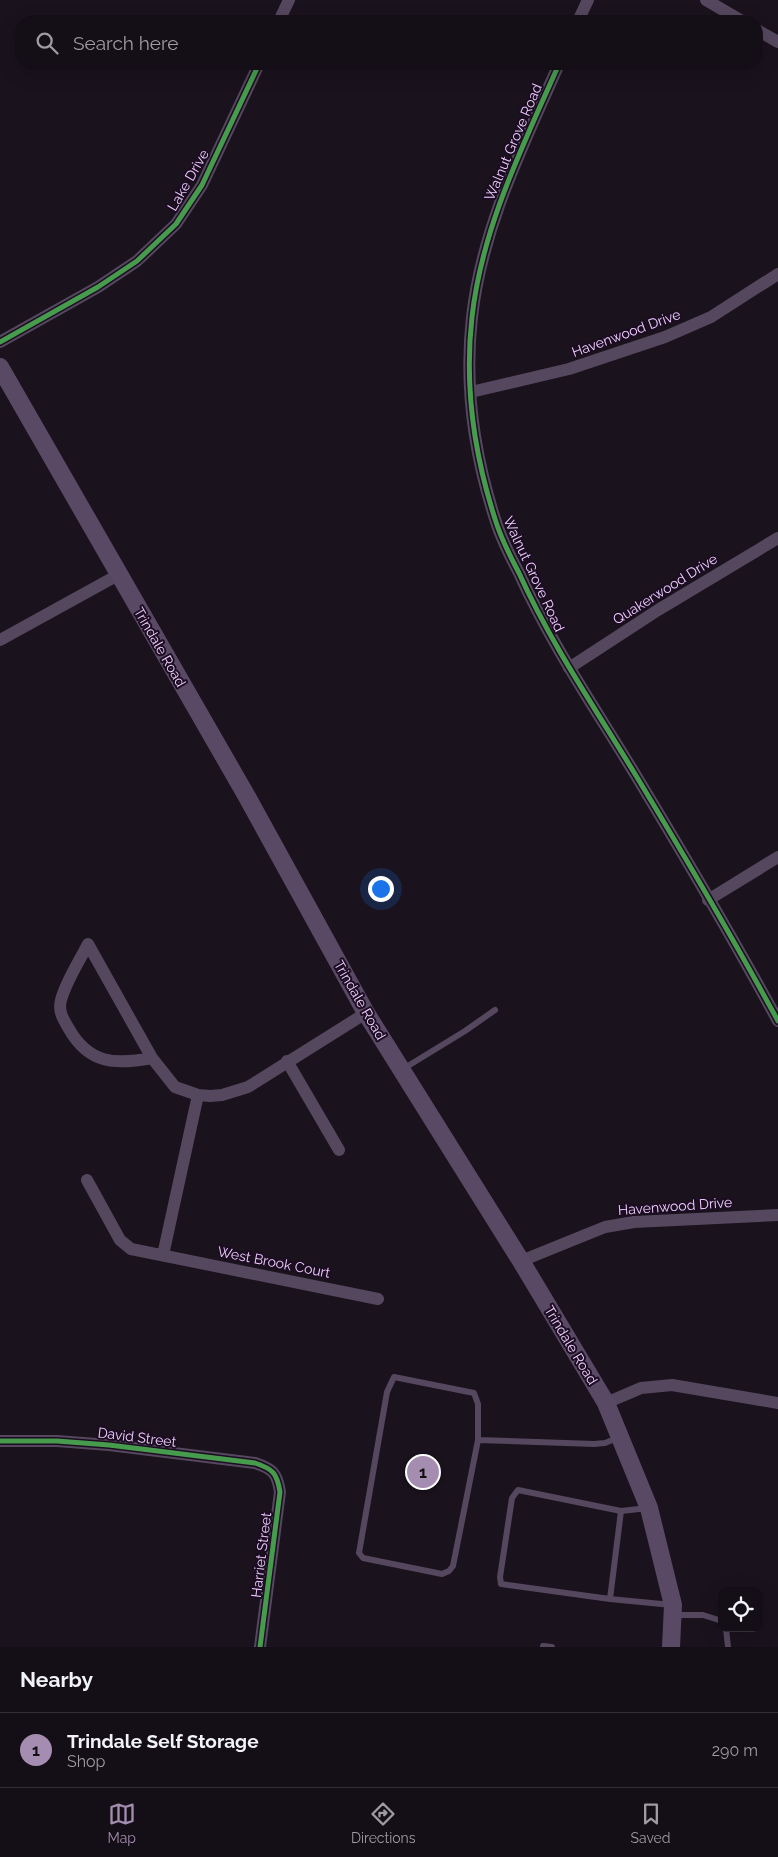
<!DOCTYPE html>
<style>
body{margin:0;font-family:Raleway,sans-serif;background:#1d171f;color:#f1f3f6}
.controls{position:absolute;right:15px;bottom:15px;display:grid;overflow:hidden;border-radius:10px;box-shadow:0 5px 20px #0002}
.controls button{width:45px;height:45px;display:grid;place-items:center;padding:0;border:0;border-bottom:1px solid #332e35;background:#140e16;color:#f1f3f6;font:25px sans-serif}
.you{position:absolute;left:380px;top:888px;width:18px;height:18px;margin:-12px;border:4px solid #fff;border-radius:50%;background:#1a73e8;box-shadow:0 0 0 8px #1a73e833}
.badge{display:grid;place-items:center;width:32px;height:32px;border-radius:50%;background:#a48db0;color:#111;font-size:16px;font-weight:700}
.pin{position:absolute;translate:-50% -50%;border:2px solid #fff;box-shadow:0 1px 5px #0006}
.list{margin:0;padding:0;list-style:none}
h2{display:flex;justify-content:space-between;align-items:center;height:65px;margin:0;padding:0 20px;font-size:21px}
h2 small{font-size:16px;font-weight:400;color:#9d9ca1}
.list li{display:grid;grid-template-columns:32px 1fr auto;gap:15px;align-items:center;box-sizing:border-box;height:75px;padding:0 20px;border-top:1px solid #332e35}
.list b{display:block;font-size:19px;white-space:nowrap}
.list p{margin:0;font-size:16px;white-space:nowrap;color:#9d9ca1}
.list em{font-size:16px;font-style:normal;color:#9d9ca1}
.icon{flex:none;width:28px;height:28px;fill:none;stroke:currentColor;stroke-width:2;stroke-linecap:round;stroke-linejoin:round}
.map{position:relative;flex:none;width:778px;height:1647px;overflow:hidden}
.search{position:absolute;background:#140e16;box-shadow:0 5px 20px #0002;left:15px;right:15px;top:15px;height:55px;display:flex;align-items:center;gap:12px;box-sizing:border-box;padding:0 18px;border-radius:20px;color:#9d9ca1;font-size:19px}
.sheet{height:140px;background:#140e16}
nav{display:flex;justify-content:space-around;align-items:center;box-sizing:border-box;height:70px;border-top:1px solid #332e35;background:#140e16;font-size:14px;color:#9d9ca1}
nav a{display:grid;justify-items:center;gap:2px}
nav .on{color:#a48db0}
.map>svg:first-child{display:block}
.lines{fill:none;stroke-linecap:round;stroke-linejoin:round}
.lane{stroke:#54475e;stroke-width:6}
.street{stroke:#54475e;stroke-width:12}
.secondary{stroke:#5a4964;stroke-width:18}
.cycleway-casing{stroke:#1c0d22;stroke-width:8}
.cycleway{stroke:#469c4c;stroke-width:5}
.labels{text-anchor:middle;stroke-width:4;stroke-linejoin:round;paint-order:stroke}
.street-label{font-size:14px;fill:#eecfff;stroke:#1c0d22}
</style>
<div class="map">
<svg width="778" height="1647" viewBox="0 0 778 1647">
<rect width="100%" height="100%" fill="#1a121d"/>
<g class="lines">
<path class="lane" d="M403,1069L465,1031L495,1010
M478,1440L453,1566L449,1571L442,1574L363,1558L359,1553L387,1392L394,1377L474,1393L478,1404V1440L594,1444L605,1443L620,1437
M648,1508L621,1511L610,1599L672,1605
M610,1599L501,1584L500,1577L512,1498L518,1490L621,1511
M675,1615H703L722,1621
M726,1628L728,1647
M543,1646L552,1647"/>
<path class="street" d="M706,0L742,21
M279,21L289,0
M578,21L588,0
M757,30L778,42
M559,64C523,146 482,227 472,317C464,387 475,459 497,525C503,542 511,558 519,573C551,644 595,708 635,774C684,855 733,938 778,1021
M0,342L98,287L137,261L176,224L202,185L259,64
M471,392L569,369L665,337L711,317L778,274
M0,640L118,575
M569,668L658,610L778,538
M708,900L778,857
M88,944L152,1058C115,1065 89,1064 69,1029C63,1019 58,1011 61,1000C66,981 79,962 88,944Z
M152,1058L175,1087L198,1095L210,1096L222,1095L248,1087L366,1013
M287,1061L339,1150
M87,1180L120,1240L131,1249L378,1299
M163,1255L198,1095
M521,1261L605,1227L634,1222L778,1215
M606,1403L641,1388L672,1385L778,1403
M0,1441H57L109,1445L255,1463C273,1469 277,1473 280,1492L260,1647"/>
<path class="secondary" d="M0,367L246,795L366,1013L521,1261L606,1403L649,1508L673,1605L671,1647"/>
<defs>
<path id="cycleway" d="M559,64C523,146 482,227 472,317C464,387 475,459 497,525C503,542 511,558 519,573C551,644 595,708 635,774C684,855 733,938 778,1021
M0,342L98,287L137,261L176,224L202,185L259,64
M0,1441H57L109,1445L255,1463C273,1469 277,1473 280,1492L260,1647"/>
</defs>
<use href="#cycleway" class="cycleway-casing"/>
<use href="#cycleway" class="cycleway"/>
</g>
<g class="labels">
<g class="street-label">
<text transform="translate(513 142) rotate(-67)" y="5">Walnut Grove Road</text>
<text transform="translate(188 180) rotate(-60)" y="5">Lake Drive</text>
<text transform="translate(626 333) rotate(-20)" y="5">Havenwood Drive</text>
<text transform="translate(534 574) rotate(65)" y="5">Walnut Grove Road</text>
<text transform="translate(665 589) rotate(-32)" y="5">Quakerwood Drive</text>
<text transform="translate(160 647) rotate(60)" y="5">Trindale Road</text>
<text transform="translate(360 1000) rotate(60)" y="5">Trindale Road</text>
<text transform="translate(675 1206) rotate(-4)" y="5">Havenwood Drive</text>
<text transform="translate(274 1262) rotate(11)" y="5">West Brook Court</text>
<text transform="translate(571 1345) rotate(59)" y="5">Trindale Road</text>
<text transform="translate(137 1437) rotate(7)" y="5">David Street</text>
<text transform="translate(261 1555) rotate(-83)" y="5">Harriet Street</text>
</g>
</g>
</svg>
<div class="controls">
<button><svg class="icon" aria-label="locate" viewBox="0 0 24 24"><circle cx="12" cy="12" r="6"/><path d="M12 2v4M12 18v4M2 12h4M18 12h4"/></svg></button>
</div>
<div class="you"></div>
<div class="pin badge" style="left:423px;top:1472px">1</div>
<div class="search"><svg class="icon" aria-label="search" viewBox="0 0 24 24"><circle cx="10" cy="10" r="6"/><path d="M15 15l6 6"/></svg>Search here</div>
</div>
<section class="sheet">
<h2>Nearby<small></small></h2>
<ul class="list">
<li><span class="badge">1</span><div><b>Trindale Self Storage</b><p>Shop</p></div><em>290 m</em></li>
</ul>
</section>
<nav>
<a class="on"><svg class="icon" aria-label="map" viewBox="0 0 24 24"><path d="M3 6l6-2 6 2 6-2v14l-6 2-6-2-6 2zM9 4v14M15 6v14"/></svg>Map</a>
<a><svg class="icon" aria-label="directions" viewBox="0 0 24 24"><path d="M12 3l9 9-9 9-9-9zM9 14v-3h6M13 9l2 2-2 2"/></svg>Directions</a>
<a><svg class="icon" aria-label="saved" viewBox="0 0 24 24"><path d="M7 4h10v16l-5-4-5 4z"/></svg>Saved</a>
</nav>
